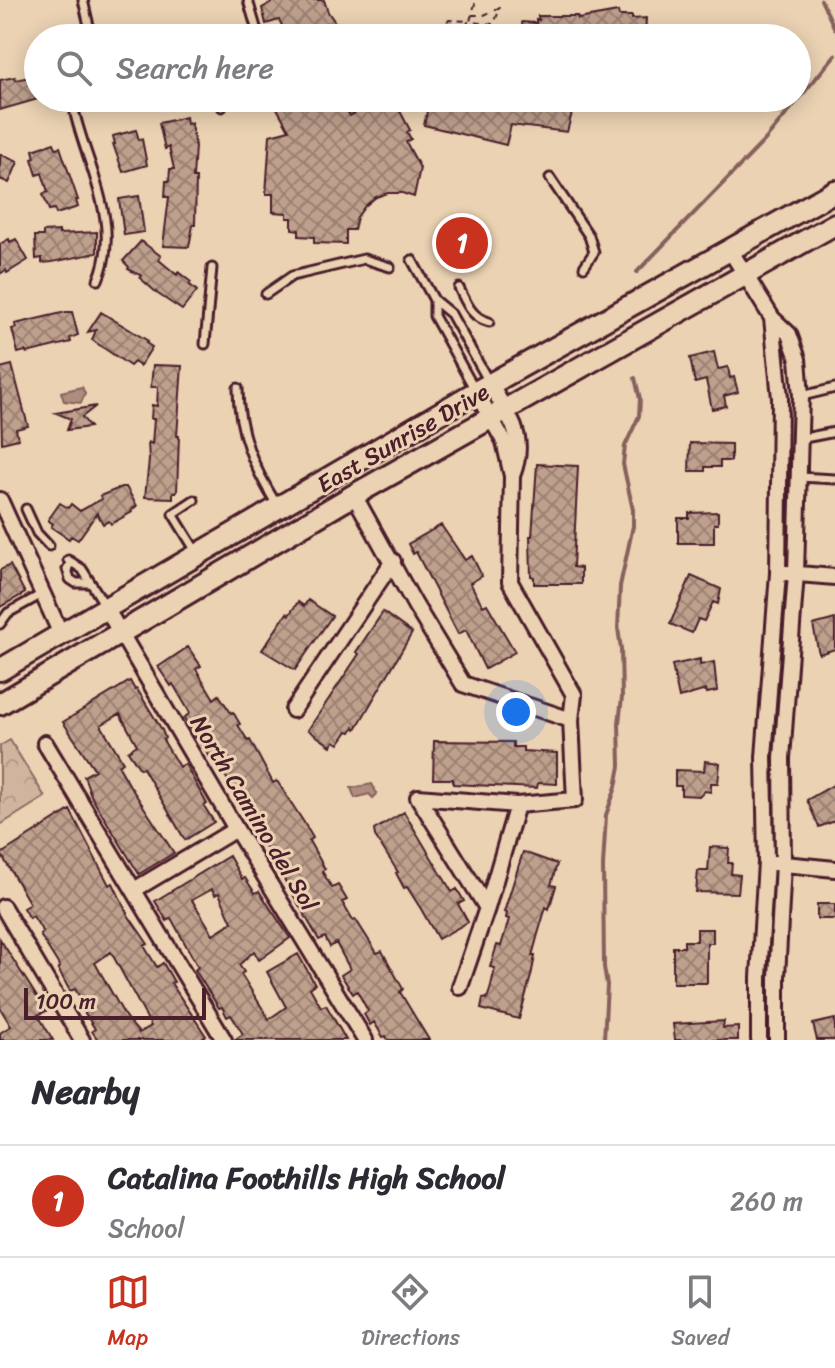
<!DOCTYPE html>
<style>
body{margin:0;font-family:Sriracha,sans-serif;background:#f2f2f3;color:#2b2b33}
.scale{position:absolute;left:24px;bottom:20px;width:182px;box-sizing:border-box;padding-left:8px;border:4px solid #4a1f2b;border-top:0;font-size:22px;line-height:28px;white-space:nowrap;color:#4a1f2b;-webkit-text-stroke:6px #ebd2b3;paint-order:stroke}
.you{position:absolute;left:516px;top:712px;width:28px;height:28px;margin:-20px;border:6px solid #fff;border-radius:50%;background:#1a73e8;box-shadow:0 0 0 12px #1a73e833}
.badge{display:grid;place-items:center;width:52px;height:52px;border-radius:50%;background:#c8321e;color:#fff;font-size:26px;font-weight:700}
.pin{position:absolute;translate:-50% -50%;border:4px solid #fff;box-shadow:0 2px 8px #0006}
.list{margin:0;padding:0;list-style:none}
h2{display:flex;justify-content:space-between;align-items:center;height:104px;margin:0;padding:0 32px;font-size:34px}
h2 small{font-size:26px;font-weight:400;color:#7c7c81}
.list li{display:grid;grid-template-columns:52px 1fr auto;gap:24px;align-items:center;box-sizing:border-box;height:112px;padding:0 32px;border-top:2px solid #e1e1e2}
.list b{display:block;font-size:30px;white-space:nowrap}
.list p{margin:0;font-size:26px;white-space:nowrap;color:#7c7c81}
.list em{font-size:26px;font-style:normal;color:#7c7c81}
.icon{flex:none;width:44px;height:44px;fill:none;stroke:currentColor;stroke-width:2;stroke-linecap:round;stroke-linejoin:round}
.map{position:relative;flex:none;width:835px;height:1040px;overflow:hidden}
.search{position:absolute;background:#fff;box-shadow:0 4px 20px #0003;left:24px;right:24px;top:24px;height:88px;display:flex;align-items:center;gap:20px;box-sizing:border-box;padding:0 28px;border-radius:44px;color:#7c7c81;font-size:30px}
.sheet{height:216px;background:#fff}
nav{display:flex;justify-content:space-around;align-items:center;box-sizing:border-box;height:112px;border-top:2px solid #e1e1e2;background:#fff;font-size:22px;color:#7c7c81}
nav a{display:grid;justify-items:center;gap:4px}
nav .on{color:#c8321e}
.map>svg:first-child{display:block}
.park{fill:url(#park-crowns);stroke:#8d6a64;stroke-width:2}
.water{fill:#ae8d7f;stroke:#86615d;stroke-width:2}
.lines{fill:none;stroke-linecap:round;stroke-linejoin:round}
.stream{stroke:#86615d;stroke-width:4}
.building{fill:url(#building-cross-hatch);stroke:#4a1f2b;stroke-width:2;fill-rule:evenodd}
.service-casing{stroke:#4a1f2b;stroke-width:13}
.minor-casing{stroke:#4a1f2b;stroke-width:20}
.primary-casing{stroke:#4a1f2b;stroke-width:26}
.path{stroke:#4a1f2b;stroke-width:2;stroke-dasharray:6 6;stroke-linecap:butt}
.service{stroke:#ebd2b3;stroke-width:7}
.minor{stroke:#ebd2b3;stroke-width:14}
.primary{stroke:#ebd2b3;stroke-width:20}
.labels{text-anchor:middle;stroke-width:6;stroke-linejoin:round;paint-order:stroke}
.street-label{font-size:24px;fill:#4a1f2b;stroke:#ebd2b3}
</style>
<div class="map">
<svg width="835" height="1040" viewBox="0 0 835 1040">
<defs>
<pattern id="park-crowns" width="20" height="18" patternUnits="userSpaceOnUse" patternTransform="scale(2)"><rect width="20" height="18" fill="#d0b49d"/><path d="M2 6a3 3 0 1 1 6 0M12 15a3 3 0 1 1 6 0" fill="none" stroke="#b49a87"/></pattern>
<pattern id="building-cross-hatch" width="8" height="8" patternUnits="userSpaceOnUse" patternTransform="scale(2)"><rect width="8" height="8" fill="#bea08d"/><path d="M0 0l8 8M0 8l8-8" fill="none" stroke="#9c8273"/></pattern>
</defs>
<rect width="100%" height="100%" fill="#ebd2b3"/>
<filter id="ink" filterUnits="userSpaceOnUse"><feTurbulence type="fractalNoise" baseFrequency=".0125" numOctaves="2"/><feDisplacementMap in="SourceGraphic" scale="16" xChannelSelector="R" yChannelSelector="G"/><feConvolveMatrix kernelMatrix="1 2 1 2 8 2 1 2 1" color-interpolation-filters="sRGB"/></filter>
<g filter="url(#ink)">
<path class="park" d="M10,740L45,797L0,825V746Z"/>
<path class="water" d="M82,387L85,394L81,403L64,401L61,392Z
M372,784L377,794L373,798L369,794L355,798L351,788Z"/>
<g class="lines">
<path class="stream" d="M821,0L835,29
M637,272L765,140L835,55
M604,1040L607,985L604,967L603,866L606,815L616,787L620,766L619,723L622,697L621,649L618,628L620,586L633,526V510L623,464L625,446L639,416L640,399L635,378"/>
</g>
<path class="building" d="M270,0H324L328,12L337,25L357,38H289L279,20L266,24L262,8L271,3Z
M618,12L619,16H632V19L646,18L645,38H514L523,31L522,22L536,23V19L539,20L538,16H577L578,19Z
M38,75V99L0,110V80L15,77L16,80Z
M294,98L299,102L308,98H340L350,116L382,98H393L410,130L407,132L411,139L406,142L420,168L414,197L402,193H388L376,197L365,206L357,217L354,230H346V244L314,243V237L299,236V230L292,229V218H287V213L273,212V194H266L270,135L289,130L277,108Z
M441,98H555L561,99L560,102L574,105L567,132L511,125L506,145L424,125L429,103L436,105Z
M186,117L187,124L191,123L195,146L193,178H196L195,225H193L189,247L163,246L169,197H165L166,181H169L170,169H174L169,147L165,149L159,123Z
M136,130L139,140L142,139L147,165L123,172L113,144H115L113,136Z
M54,143L56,148L60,147L78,200H76L78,207L56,214L54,209L49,210L43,194L48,192L42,173L37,175L32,159L35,158L33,150Z
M0,154L18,162L9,183L0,179Z
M139,196L144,232L124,235L119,199Z
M59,231V234L97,232V253L52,262L42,263V258L36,259L35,236H43V232Z
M9,239L10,242L16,239L28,260L7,273L6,270L0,274V244Z
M141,241L161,256L159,260L177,275L178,272L191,282L189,284L197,291L182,310L158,294L140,278L142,276L128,269L129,267L123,261Z
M66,312H72L78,335L70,338L71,342L27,353L25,351L18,353L12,329L16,328L15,324Z
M101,312L148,341L146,343L152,347L140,366L134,362L130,366L92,340L96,330L88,332Z
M714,352L718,369L728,367L730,378L734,377L738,392L724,396L726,406L712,409L706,380L695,383L690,358Z
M12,365L28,426L16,429L18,439L2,443L0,368Z
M153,365L182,366L177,436H179L177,492L173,493V498L145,497L149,460L148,442L152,444L154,419H151L152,405L157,406L158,387H151Z
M96,406L82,417L90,427L67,430L71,419L56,413Z
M690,443L731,444V461H720V467H705V471H689Z
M537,464L578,466L573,567L581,568V584H534V577L531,576L530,536H532Z
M122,487H126L137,506L131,510L132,512L111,524L109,521L103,524L97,513L78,540L71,536L69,539L51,527L53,524L48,520L60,503L68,508L71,504L80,511L102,499L100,496Z
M718,512V524H714V543H678V518H689V513Z
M441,525L465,560L472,556L482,576L470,583L483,606L487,604L515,652L485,669L466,630L458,634L416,552L413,554L408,544Z
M10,565L25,593L0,607V570Z
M691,576L721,589L718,604L713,602L704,621L698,619L692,633L670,624Z
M308,600L332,616L295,670L262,650L287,613L289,615L298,602L304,606Z
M383,612L412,633L356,729L354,727L351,732L348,731L339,744L334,741L331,746L308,730L359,654L356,652Z
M835,619V649L819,654L813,625Z
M188,647L201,666L196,669L214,699L219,695L231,713L233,712L240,724L238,725L248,741L250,740L273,783L277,781L303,821L313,838L309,841L325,869L322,871L332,888L338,885L347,900L342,902L353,921L356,920L377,953L382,951L403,989L400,992L429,1040H388L386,1036L383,1037L374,1022L370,1025L364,1014L368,1011L357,991L353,994L341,975L350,969L336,943L330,947L325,937L319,940L253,825L259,821L249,805L245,808L218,764L216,765L195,736L184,718L190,713L173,684L171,686L158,667Z
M700,659V665L714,662L717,691L707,693L706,690L679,698L672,665Z
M130,681L135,690L137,689L162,730L165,738L163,740L179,767L185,764L207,804L204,806L214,822L185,840L143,768L140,769L128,751L137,745L120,714L101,725L123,762L118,765L130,786L174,853L139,874L92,798L84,776L95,770L63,722Z
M434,741L513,742V747H523V751L557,753V784L538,783L537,788L473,785L453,784V779H433Z
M705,761L720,763L718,783H711V792L705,791L700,796L681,795V786H675V770L704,771Z
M835,784V821L819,827L807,800Z
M70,810L109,885L113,883L128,915L148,944L144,946L157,967L163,963L174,982L171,983L206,1036L200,1040H98L92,1031L95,1029L83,1010L86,1008L75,989L70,991L58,969L60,967L40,935L43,932L33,916L29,918L23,908L30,904L1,854ZM111,952L151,1026L139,1033L126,1018L95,963Z
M404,812L452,892L457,889L464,901L458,904L468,922L438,939L421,909L407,887L404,888L396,873L398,872L375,836L374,830Z
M710,847L729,848L728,863H732L731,874L740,875L738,893L696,892L698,871H708Z
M523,852L557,864L551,885L556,886L549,909L546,907L538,934L532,956H535L531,976L519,1019L481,1009L483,998L487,999L490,990L495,968L490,967L497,945L501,946L509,919L506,918L507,913L504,912Z
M229,856L242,879L245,878L255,893L259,891L290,938L259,960L254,951L239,965L244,972L241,974L269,1019L286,1007L267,972L298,954L315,984L310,988L321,1007L326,1005L346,1040H234L243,1034L231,1015L227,1017L222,1007L219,1008L195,970L198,967L171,918L167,921L155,901ZM212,889L215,895L219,893L232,922L213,934L192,900Z
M817,904H835V919H817Z
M697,929H713V943H707V983H673V947H684V941H697Z
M0,939L46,1011L38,1015L53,1040H0V1033L11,1026L0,1008Z
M835,1019V1040H817L813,1024Z
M724,1021L723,1028L738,1027V1040H675L673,1024Z"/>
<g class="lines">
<defs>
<path id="service" d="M83,0L90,30
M248,0L259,38
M222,107V98
M75,114C88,168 122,225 98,280
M550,178L589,236L594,252L584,267
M412,260L434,300
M459,288C467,304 471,317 489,322
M266,294L292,276L364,259L390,267
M205,344L212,268
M238,388C238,432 254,468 277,505
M475,390L434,316V300L451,314L489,382
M802,396L835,388
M799,439L835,432
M799,477L835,479
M194,500L173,514L197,553
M26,509L37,533L49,546
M68,560L82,569L106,607
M71,562L67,569L70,579L76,583H90
M0,624L8,613L42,594"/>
<path id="minor" d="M730,250L772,318L789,334L798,359L801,396L796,573L782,758L783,864L777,977V1040
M476,392L504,441L512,476C528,435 509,418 490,384
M354,495L415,605L463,684L571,720
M0,500L61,634
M786,573L835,577
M106,608L236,829L365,1040
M293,710L393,561
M45,743L224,1040
M774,863L835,869
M134,890L236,829
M3,907L82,1040
M487,908L517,805
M460,987L487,908L418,797L517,805L575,800L571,720L574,695L510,582L512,476
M759,1040V977L766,862L764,757L778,573L780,398L772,318"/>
<path id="primary" d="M0,670L476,392L835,191
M0,704L354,495L835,224"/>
</defs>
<use href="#service" class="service-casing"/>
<use href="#minor" class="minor-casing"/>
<use href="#primary" class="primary-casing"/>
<path class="path" d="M426,33L449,20L470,21L476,0
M462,38L468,22L494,24L500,8L484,15H472
M479,38L493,25"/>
<use href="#service" class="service"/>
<use href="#minor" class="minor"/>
<use href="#primary" class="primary"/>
</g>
</g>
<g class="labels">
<g class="street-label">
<text transform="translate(403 438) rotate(-30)" y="8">East Sunrise Drive</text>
<text transform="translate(254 813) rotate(59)" y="8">North Camino del Sol</text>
</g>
</g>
</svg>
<div class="scale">100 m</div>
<div class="you"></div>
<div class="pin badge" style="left:462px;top:243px">1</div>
<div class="search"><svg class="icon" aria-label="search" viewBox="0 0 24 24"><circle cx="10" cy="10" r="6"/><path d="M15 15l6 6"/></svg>Search here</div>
</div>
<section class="sheet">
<h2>Nearby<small></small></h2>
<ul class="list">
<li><span class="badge">1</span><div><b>Catalina Foothills High School</b><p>School</p></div><em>260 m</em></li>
</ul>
</section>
<nav>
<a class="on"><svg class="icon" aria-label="map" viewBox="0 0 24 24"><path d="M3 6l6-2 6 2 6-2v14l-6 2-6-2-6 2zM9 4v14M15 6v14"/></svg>Map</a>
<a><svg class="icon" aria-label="directions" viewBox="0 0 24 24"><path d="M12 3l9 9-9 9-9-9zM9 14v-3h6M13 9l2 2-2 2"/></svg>Directions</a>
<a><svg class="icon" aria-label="saved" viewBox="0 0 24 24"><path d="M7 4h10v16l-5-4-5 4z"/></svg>Saved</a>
</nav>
